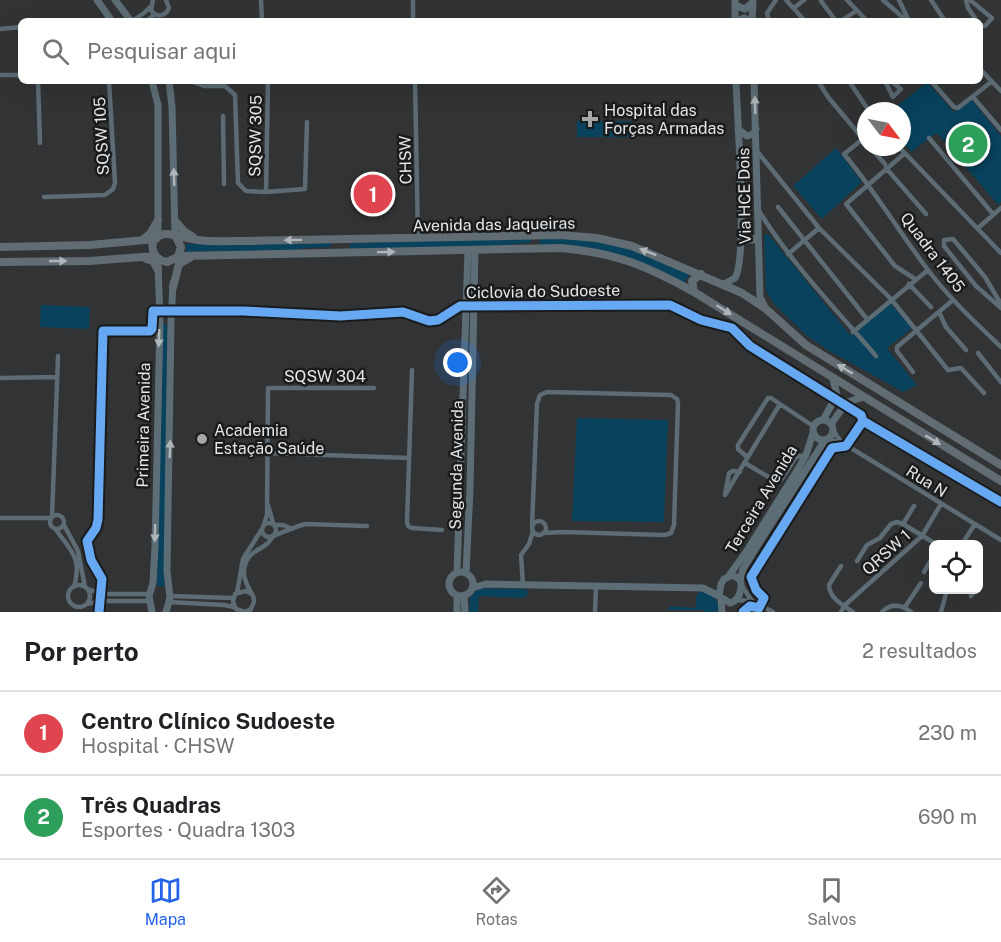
<!DOCTYPE html>
<html lang="pt">
<meta charset="utf-8">
<style>
body{margin:0;font-family:"Public Sans",sans-serif;background:#f6f6f6;color:#202124}
.controls{position:absolute;right:18px;bottom:18px;display:grid;overflow:hidden;border-radius:9px;box-shadow:0 6px 24px #0002}
.controls button{width:54px;height:54px;display:grid;place-items:center;padding:0;border:0;border-bottom:2px solid #e0e0e0;background:#fff;color:#202124;font:30px sans-serif}
.compass{position:absolute;left:857px;top:102px;width:54px;height:54px;border-radius:50%;background:#fff;box-shadow:0 6px 24px #0002;rotate:122deg}
.you{position:absolute;left:458px;top:363px;width:21px;height:21px;margin:-15px;border:4px solid #fff;border-radius:50%;background:#1a73e8;box-shadow:0 0 0 9px #1a73e833}
.badge{display:grid;place-items:center;width:39px;height:39px;border-radius:50%;background:#2563eb;color:#fff;font-size:20px;font-weight:700}
.pin{position:absolute;translate:-50% -50%;border:3px solid #fff;box-shadow:0 2px 6px #0006}
.list{margin:0;padding:0;list-style:none}
h2{display:flex;justify-content:space-between;align-items:center;height:78px;margin:0;padding:0 24px;font-size:26px}
h2 small{font-size:20px;font-weight:400;color:#757577}
.list li{display:grid;grid-template-columns:39px 1fr auto;gap:18px;align-items:center;box-sizing:border-box;height:84px;padding:0 24px;border-top:2px solid #e0e0e0}
.list b{display:block;font-size:22px;white-space:nowrap}
.list p{margin:0;font-size:20px;white-space:nowrap;color:#757577}
.list em{font-size:20px;font-style:normal;color:#757577}
.icon{flex:none;width:33px;height:33px;fill:none;stroke:currentColor;stroke-width:2;stroke-linecap:round;stroke-linejoin:round}
.map{position:relative;flex:none;width:1001px;height:612px;overflow:hidden}
.search{position:absolute;background:#fff;box-shadow:0 6px 24px #0002;left:18px;right:18px;top:18px;height:66px;display:flex;align-items:center;gap:15px;box-sizing:border-box;padding:0 21px;border-radius:9px;color:#757577;font-size:22px}
.sheet{height:246px;background:#fff}
nav{display:flex;justify-content:space-around;align-items:center;box-sizing:border-box;height:84px;border-top:2px solid #e0e0e0;background:#fff;font-size:16px;color:#757577}
nav a{display:grid;justify-items:center;gap:3px}
nav .on{color:#2563eb}
.map>svg:first-child{display:block}
.green{fill:#08425c}
.lines{fill:none;stroke-linecap:round;stroke-linejoin:round}
.street{stroke:#5c6b74;stroke-width:4.5}
.secondary{stroke:#5d6d75;stroke-width:7}
.primary{stroke:#616c73;stroke-width:8}
.cycleway-casing{stroke:#1a1b1c;stroke-width:13}
.cycleway{stroke:#66a8f1;stroke-width:9}
.oneway{fill:#aeb6b9}
.oneway2{fill:#b0b5b9}
.poi-dot{fill:#a6a7a8;stroke:#1a1b1c;stroke-width:2}
.labels{text-anchor:middle;stroke-width:5;stroke-linejoin:round;paint-order:stroke}
.poi-label{font-size:16px;fill:#e4e6e7;stroke:#1a1b1c;text-anchor:start}
.street-label{font-size:16px;fill:#e4e6e7;stroke:#1a1b1c}
</style>
<div class="map">
<svg width="1001" height="612" viewBox="0 0 1001 612">
<rect width="100%" height="100%" fill="#323334"/>
<path class="green" d="M927,82L954,112L972,100L1001,136V202L998,205L937,133L911,152L902,141V111H891Z
M577,121H631V137H577Z
M836,148L862,182L822,219L793,186Z
M768,234L851,336L867,319L890,303L912,328L887,348L917,385L903,392L826,349L806,335L775,305L766,291L764,235Z
M531,238V242L529,243L486,247L351,249L349,246L352,243H375L388,240Z
M539,238L597,241L633,249L691,272L684,283C634,254 597,248 540,245Z
M331,242L332,244L329,247L306,248L293,250L186,252V244Z
M41,305L90,307L89,329L40,327Z
M164,323L167,325L169,371L164,587L157,586L163,325Z
M577,418L668,420L664,522L572,521Z
M479,588L527,589L528,595L523,598L479,596L478,612H469L470,598Z
M699,592C714,593 717,598 720,612H716L717,609L714,612H705V610H668L670,606L696,608V597Z"/>
<g class="lines">
<path class="street" d="M153,0L151,10C156,18 165,17 169,8L166,0
M261,0L262,21
M413,0V21
M786,0L805,21
M847,0L867,21
M883,0L907,21
M899,0L909,21
M931,0L945,21
M966,0L968,8L977,21
M970,0L992,18L985,26L980,25
M821,1L836,21
M794,8L804,0
M132,21L144,13L150,7
M147,21L155,14
M769,21L767,13L776,0
M841,21L856,11
M0,29L21,27
M980,69L1001,91
M0,75H21
M38,81L40,143
M190,81L204,86H225L235,95L238,183L246,191L266,192L305,189L307,122
M415,81L418,238
M818,81L828,97L863,139L866,137
M849,81L869,111
M885,81L893,97L901,89L891,81
M931,81L954,107L958,108L991,82
M973,97L1001,130
M223,116L224,184
M929,138L993,214
M866,143L863,139L844,154C875,191 899,232 928,270C949,298 975,322 1001,347
M870,147L885,164
M899,147L1001,253
M756,150L819,228L891,299L948,370L961,368L984,393
M905,153L846,204L895,266L915,279
M886,168L926,214
M266,192L268,81
M44,197L105,195L113,189L115,183L109,81
M778,207L867,319
M759,211C792,264 835,308 876,356
M978,228L1001,208
M788,254L819,228
M909,284L931,307
M1001,304L985,277L953,239L944,240V246L976,286L1001,308
M939,312L946,327L966,350
M853,332L928,270
M978,353L1001,382
M412,370L407,522L408,526L412,528L442,530
M913,372L897,351V347L953,300
M0,378L56,377
M833,430L841,442
M828,439L846,445L1001,540
M268,453L409,458
M747,457L738,449V445L768,398H771L813,426
M745,463L777,482L781,480L796,457L806,455
M740,472L733,471L729,473L725,495L780,404
M268,505L273,523
M914,506L903,524L936,544
M50 522a7 7 0 1 1 14 0a7 7 0 1 1-14 0Z
M52,517L58,356
M0,518H51
M532 528a7 7 0 1 1 14 0a7 7 0 1 1-14 0Z
M262 530a7 7 0 1 1 14 0a7 7 0 1 1-14 0Z
M64,525L78,551L85,587
M275,525H283L292,529
M532,526L537,404L540,395L547,392L671,395L677,399L678,403L674,525L671,533L665,535L564,532L543,533
M263,527L267,515L268,388H374
M56,530C72,551 82,559 74,587
M962,544L975,524
M857,561L867,545L880,538L891,524L897,522L903,524
M841,566L829,585C829,598 843,605 853,612
M978,571L981,576L978,584
M924,572L934,555
M523,585L521,555L529,544L533,531
M68 596a11 11 0 1 1 22 0a11 11 0 1 1-22 0Z
M742,586L752,601
M88,589L102,594H150
M237,593L243,559L262,529
M252,594C246,584 241,573 246,562C250,552 260,550 268,543C270,541 271,538 274,536C277,534 301,525 305,524L367,526
M170,596L233,598
M971,596L975,590
M736,600L752,601L773,612
M169,602L224,605L234,607
M87,604L101,601H150
M905,607L921,583
M249,612C253,605 256,601 252,594L245,591L235,594L233,602L236,609L245,612L251,609
M595,612L596,586
M841,612L845,605L922,536L941,504
M882,612C891,603 901,604 911,612
M941,612L947,590"/>
<path class="secondary" d="M97,0L112,21
M115,0L131,21
M735,5L745,9L753,2
M735,21V0
M737,21L744,18L750,21
M752,21L753,3
M152,81L158,105V237
M169,81L172,107L175,236
M754,81L760,297L766,309
M738,129L747,136L753,134L756,129
M741,232L747,240H753L758,236
M724,284L735,278C748,259 737,114 736,81
M813 430a10 10 0 1 1 20 0a10 10 0 1 1-20 0Z
M823,420L837,395L833,379
M831,424L847,402L864,397
M449 584a12 12 0 1 1 24 0a12 12 0 1 1-24 0Z
M457,572L468,250
M466,573L470,489L475,250
M733,575L740,580C743,588 739,601 730,603L719,596L721,584L724,579Z
M728,577L746,552L798,469L806,455L813,433
M740,580L743,569L761,540L825,440
M472,588L486,584L703,588L719,596
M457,596V612
M464,596L465,612
M721,599L722,612
M152,612L149,596L153,583L155,547L160,320L158,265
M166,612L170,598L167,571L171,322L173,283"/>
<path class="primary" d="M175,221L185,232L193,237
M176,237L181,247L178,257L167,262C149,259 147,236 165,234C171,233 189,239 198,240C213,242 230,241 246,241L561,235L597,238L632,246L742,293L766,309L806,345L1001,465
M142,240L150,234L158,220
M0,247L90,245L156,239
M179,256L561,248C616,253 645,265 694,292L1001,481
M146,259L153,261L158,270
M0,262L90,261L155,256
M173,287L179,264L191,257
M694,292L692,281L701,274"/>
<defs>
<path id="cycleway" d="M863,421L1001,502
M99,612L102,579L91,560L87,541L96,528L98,520L103,331H150L152,329L153,311H244L340,316L403,312L429,321L438,320L460,306L670,305L701,320L732,328L750,346L861,415L863,421L846,446L832,448L751,577L756,590L764,598L759,608L750,606L743,612"/>
</defs>
<use href="#cycleway" class="cycleway-casing"/>
<use href="#cycleway" class="cycleway"/>
</g>
<defs><path id="oneway-solid" d="M-6-.8H1V-3.2L6.5 0L1 3.2V.8H-6Z" transform="scale(1.5)"/></defs>
<g class="oneway">
<use href="#oneway-solid" transform="translate(755 105) rotate(-92)"/>
<use href="#oneway-solid" transform="translate(174 177) rotate(-92)"/>
<use href="#oneway-solid" transform="translate(159 338) rotate(92)"/>
<use href="#oneway-solid" transform="translate(170 449) rotate(-88)"/>
<use href="#oneway-solid" transform="translate(155 533) rotate(91)"/>
</g>
<g class="oneway2">
<use href="#oneway-solid" transform="translate(293 240) rotate(179)"/>
<use href="#oneway-solid" transform="translate(386 252) rotate(-1)"/>
<use href="#oneway-solid" transform="translate(648 252) rotate(-159)"/>
<use href="#oneway-solid" transform="translate(58 261)"/>
<use href="#oneway-solid" transform="translate(724 310) rotate(32)"/>
<use href="#oneway-solid" transform="translate(845 369) rotate(-149)"/>
<use href="#oneway-solid" transform="translate(933 440) rotate(31)"/>
</g>
<g class="poi-dot">
<path d="M587 110h6v6h6v6h-6v6h-6v-6h-6v-6h6z"/>
<circle cx="202" cy="439" r="6"/>
</g>
<g class="labels">
<g class="poi-label">
<text x="604" y="116">Hospital das<tspan x="604" dy="18">Forças Armadas</tspan></text>
<text x="214" y="436">Academia<tspan x="214" dy="18">Estação Saúde</tspan></text>
</g>
<g class="street-label">
<text transform="translate(101 136) rotate(-93)" y="6">SQSW 105</text>
<text transform="translate(255 136) rotate(-89)" y="6">SQSW 305</text>
<text transform="translate(405 160) rotate(-91)" y="6">CHSW</text>
<text transform="translate(744 196) rotate(-91)" y="6">Via HCE Dois</text>
<text transform="translate(494 224) rotate(-1)" y="6">Avenida das Jaqueiras</text>
<text transform="translate(933 252) rotate(53)" y="6">Quadra 1405</text>
<text transform="translate(543 291) rotate(-1)" y="6">Ciclovia do Sudoeste</text>
<text x="325" y="382">SQSW 304</text>
<text transform="translate(143 425) rotate(-89)" y="6">Primeira Avenida</text>
<text transform="translate(456 465) rotate(-89)" y="6">Segunda Avenida</text>
<text transform="translate(927 481) rotate(32)" y="6">Rua N</text>
<text transform="translate(761 499) rotate(-59)" y="6">Terceira Avenida</text>
<text transform="translate(886 552) rotate(-42)" y="6">QRSW 1</text>
</g>
</g>
</svg>
<div class="controls">
<button><svg class="icon" aria-label="locate" viewBox="0 0 24 24"><circle cx="12" cy="12" r="6"/><path d="M12 2v4M12 18v4M2 12h4M18 12h4"/></svg></button>
</div>
<svg class="compass" viewBox="-18 -18 36 36"><path d="M0-13l5 13h-10z" fill="#e53935"/><path d="M0 13l5-13h-10z" fill="#757577"/></svg>
<div class="you"></div>
<div class="pin badge" style="left:373px;top:194px;background:#e0444e">1</div>
<div class="pin badge" style="left:968px;top:144px;background:#2e9e5b">2</div>
<div class="search"><svg class="icon" aria-label="search" viewBox="0 0 24 24"><circle cx="10" cy="10" r="6"/><path d="M15 15l6 6"/></svg>Pesquisar aqui</div>
</div>
<section class="sheet">
<h2>Por perto<small>2 resultados</small></h2>
<ul class="list">
<li><span class="badge" style="background:#e0444e">1</span><div><b>Centro Clínico Sudoeste</b><p>Hospital · CHSW</p></div><em>230 m</em></li>
<li><span class="badge" style="background:#2e9e5b">2</span><div><b>Três Quadras</b><p>Esportes · Quadra 1303</p></div><em>690 m</em></li>
</ul>
</section>
<nav>
<a class="on"><svg class="icon" aria-label="map" viewBox="0 0 24 24"><path d="M3 6l6-2 6 2 6-2v14l-6 2-6-2-6 2zM9 4v14M15 6v14"/></svg>Mapa</a>
<a><svg class="icon" aria-label="directions" viewBox="0 0 24 24"><path d="M12 3l9 9-9 9-9-9zM9 14v-3h6M13 9l2 2-2 2"/></svg>Rotas</a>
<a><svg class="icon" aria-label="saved" viewBox="0 0 24 24"><path d="M7 4h10v16l-5-4-5 4z"/></svg>Salvos</a>
</nav>
